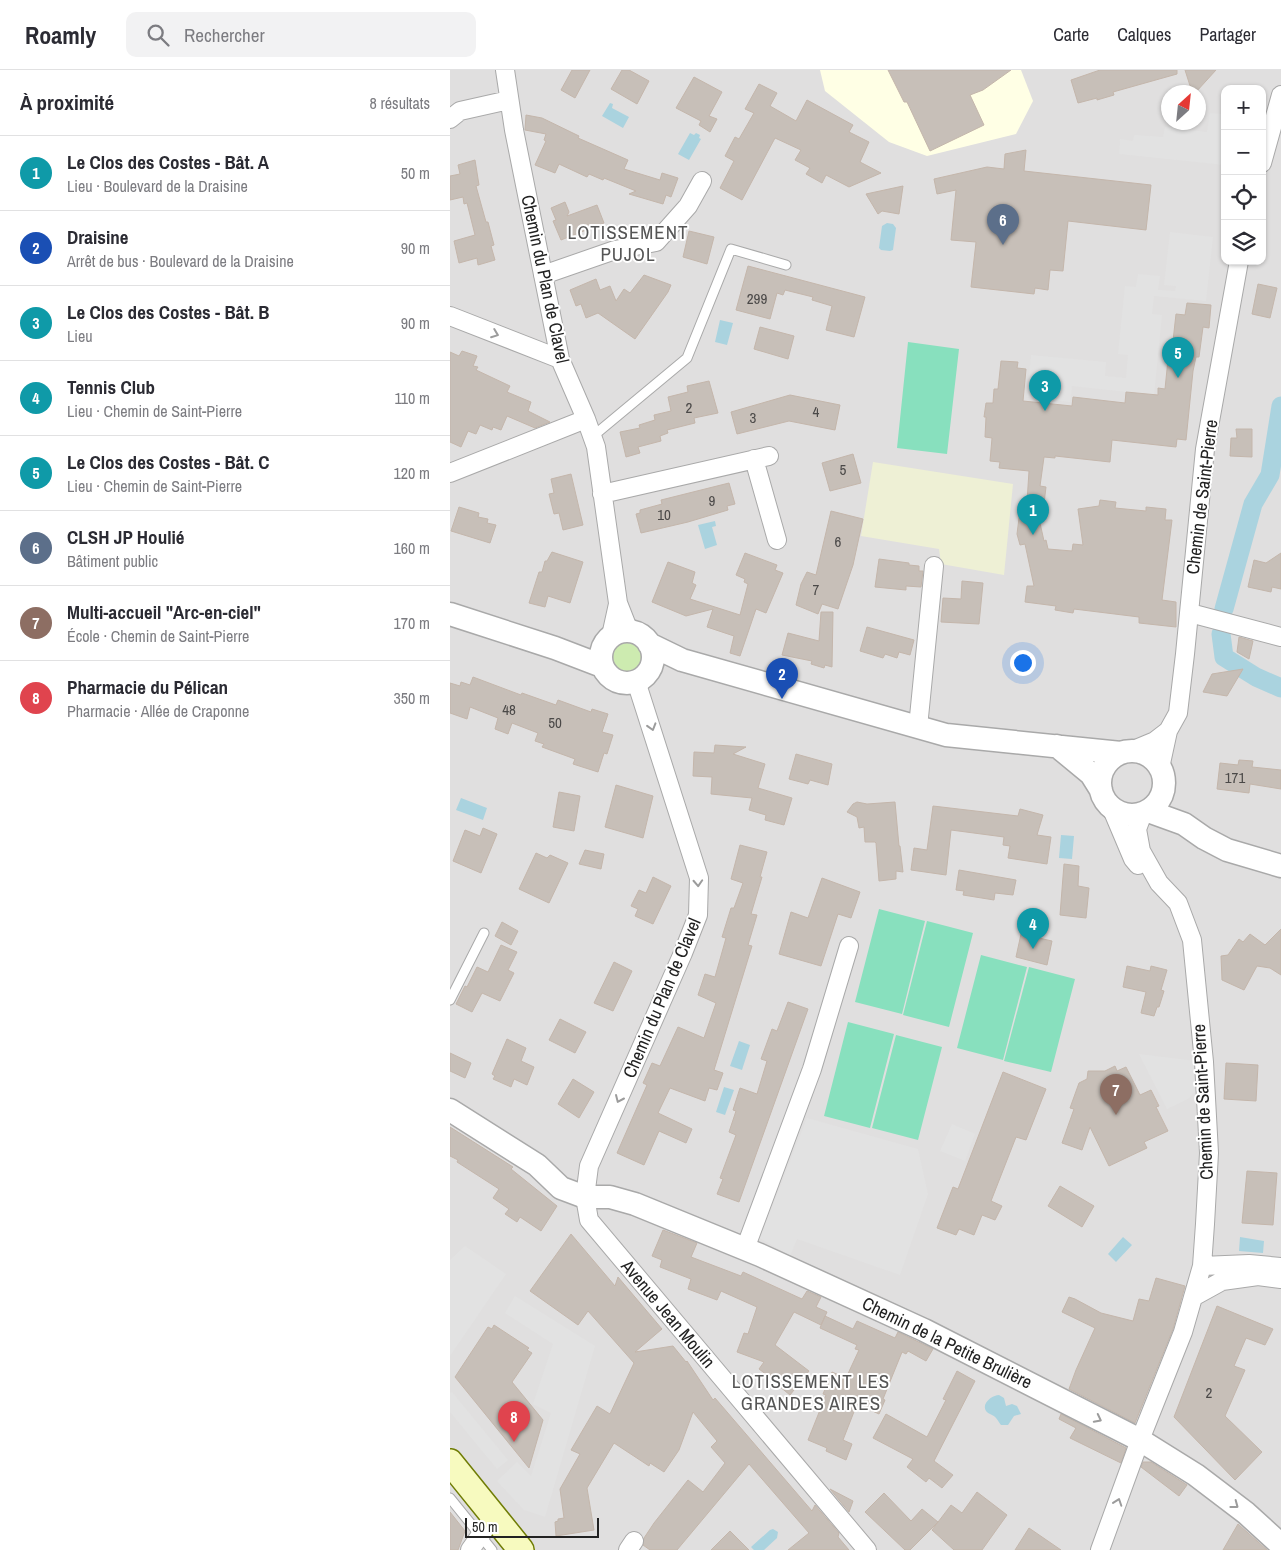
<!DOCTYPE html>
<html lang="fr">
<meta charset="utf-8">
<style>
body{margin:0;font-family:"Archivo Narrow",sans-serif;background:#f2f2f3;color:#2b2b33}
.controls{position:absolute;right:15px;top:15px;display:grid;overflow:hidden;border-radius:10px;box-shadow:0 1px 4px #0004}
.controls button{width:45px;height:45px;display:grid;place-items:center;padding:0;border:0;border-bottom:1px solid #e1e1e2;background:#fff;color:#2b2b33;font:25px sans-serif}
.compass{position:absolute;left:711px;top:15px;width:45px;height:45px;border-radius:50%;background:#fff;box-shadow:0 1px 4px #0004;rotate:27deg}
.scale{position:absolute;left:15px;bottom:12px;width:134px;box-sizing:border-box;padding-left:5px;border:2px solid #222;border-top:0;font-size:14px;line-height:18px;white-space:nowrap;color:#222;-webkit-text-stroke:4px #fff;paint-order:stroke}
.you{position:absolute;left:572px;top:592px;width:18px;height:18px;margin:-12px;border:4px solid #fff;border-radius:50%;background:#1a73e8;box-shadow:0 0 0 8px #1a73e833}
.badge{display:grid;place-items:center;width:32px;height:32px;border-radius:50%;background:#db2777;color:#fff;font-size:16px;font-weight:700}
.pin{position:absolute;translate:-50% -41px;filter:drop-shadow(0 1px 2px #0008)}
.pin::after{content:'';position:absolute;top:26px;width:18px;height:15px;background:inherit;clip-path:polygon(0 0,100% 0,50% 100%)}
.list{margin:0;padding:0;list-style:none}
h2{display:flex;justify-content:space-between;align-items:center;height:65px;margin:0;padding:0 20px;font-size:21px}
h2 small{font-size:16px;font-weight:400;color:#7c7c81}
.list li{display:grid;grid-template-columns:32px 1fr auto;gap:15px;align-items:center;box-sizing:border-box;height:75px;padding:0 20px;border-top:1px solid #e1e1e2}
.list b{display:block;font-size:19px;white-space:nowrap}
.list p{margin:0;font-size:16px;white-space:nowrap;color:#7c7c81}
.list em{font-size:16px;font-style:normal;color:#7c7c81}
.icon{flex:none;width:28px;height:28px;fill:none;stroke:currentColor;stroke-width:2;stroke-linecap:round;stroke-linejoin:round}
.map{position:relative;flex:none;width:831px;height:1480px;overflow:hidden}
header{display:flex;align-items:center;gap:30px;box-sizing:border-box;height:70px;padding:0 25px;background:#fff;border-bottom:1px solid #e1e1e2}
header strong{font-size:24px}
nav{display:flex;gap:28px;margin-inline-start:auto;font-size:18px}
.search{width:350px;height:45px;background:#f2f2f3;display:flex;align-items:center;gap:12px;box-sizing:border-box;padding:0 18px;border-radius:10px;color:#7c7c81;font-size:19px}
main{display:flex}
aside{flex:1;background:#fff}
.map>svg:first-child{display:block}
.residential{fill:#e0dfdf;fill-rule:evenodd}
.education{fill:#ffffe5}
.farmland{fill:#eef0d5}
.grass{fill:#cdebb0}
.pitch{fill:#88e0be}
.parking{fill:#e2e2e2}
.water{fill:#aad3df}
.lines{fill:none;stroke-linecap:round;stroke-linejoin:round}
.canal{stroke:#aad3df;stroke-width:19}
.building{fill:#c7bfb8;stroke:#c4b6ab}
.service-casing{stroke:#a9a9a9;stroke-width:11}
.minor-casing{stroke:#a9a9a9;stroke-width:20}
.tertiary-casing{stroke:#a9a9a9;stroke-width:25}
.secondary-casing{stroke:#707d05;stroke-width:28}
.service{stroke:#fff;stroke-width:9}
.minor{stroke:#fff;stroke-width:18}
.tertiary{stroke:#fff;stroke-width:22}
.secondary{stroke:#f7fabf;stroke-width:25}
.oneway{stroke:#9c9c9c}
.labels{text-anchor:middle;stroke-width:4;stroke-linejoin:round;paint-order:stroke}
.number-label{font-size:15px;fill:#4b4948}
.street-label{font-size:18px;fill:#222;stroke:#fff}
.neighbourhood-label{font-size:19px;letter-spacing:1px;fill:#555;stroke:#fff}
</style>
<header>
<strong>Roamly</strong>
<div class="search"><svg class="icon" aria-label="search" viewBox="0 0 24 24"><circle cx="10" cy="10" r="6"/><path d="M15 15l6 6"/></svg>Rechercher</div>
<nav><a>Carte</a><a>Calques</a><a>Partager</a></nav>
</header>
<main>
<aside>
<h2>À proximité<small>8 résultats</small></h2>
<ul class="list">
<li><span class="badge" style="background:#0f9aa8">1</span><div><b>Le Clos des Costes - Bât. A</b><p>Lieu · Boulevard de la Draisine</p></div><em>50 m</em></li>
<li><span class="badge" style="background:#1a4fb4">2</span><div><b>Draisine</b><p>Arrêt de bus · Boulevard de la Draisine</p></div><em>90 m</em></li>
<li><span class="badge" style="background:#0f9aa8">3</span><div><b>Le Clos des Costes - Bât. B</b><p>Lieu</p></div><em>90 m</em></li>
<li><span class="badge" style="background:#0f9aa8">4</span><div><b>Tennis Club</b><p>Lieu · Chemin de Saint-Pierre</p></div><em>110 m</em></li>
<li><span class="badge" style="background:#0f9aa8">5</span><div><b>Le Clos des Costes - Bât. C</b><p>Lieu · Chemin de Saint-Pierre</p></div><em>120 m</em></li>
<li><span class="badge" style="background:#5c6f8a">6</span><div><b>CLSH JP Houlié</b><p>Bâtiment public</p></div><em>160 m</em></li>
<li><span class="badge" style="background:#8d6e63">7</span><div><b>Multi-accueil &quot;Arc-en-ciel&quot;</b><p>École · Chemin de Saint-Pierre</p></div><em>170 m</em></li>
<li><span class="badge" style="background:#e0444e">8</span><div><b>Pharmacie du Pélican</b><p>Pharmacie · Allée de Craponne</p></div><em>350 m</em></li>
</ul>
</aside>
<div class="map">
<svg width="831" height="1480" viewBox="0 0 831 1480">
<rect width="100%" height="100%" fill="#f2efe9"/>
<path class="residential" d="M0,0H831V1480H0ZM775,19H812V191H775ZM718,22H748V52H718Z"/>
<path class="education" d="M370,0H571L583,31L566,64L477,86L439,72L375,21Z"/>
<path class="farmland" d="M423,392L563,414L554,505L491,494L489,479L411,466Z"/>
<path class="grass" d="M163 587a14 14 0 1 1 28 0a14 14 0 1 1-28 0Z"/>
<path class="pitch" d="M458,272L509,279L497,384L447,378Z
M429,839L475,851L452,944L405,932Z
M477,851L523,863L499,957L453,945Z
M531,885L577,897L553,990L507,978Z
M579,897L625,909L601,1002L554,991Z
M398,952L444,964L420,1058L374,1046Z
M446,965L492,977L468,1070L422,1058Z"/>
<path class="parking" d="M760,43L775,44V95L669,84L670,69L683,71L684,65L713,67L715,57L757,62Z
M720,162L763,167L756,231L704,226L702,244L712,245L704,325L622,316L620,332L577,327L581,285L656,292L655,306L676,308L678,285L668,284L675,216L686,217L688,204L710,206L708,220L725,221L726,216L714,215Z
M689,984L754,992L755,1011L738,1029L717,1039Z
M357,1048L468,1079L478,1124L450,1205L347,1169L340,1186L310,1168Z
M502,1054L525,1064L515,1091L490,1081Z
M15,1176L56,1204L0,1286V1190Z
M65,1226L145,1276L95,1447L74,1440L47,1411L67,1392L81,1406L101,1343L83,1334L103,1274L55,1243Z
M2,1322L58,1390L47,1399L0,1342V1323Z"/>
<path class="water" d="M160,33L163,34L162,38L179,47L173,58L152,46Z
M240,63L244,65L246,63L250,65L249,68L251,69L239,90L228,84Z
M437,153L443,154L446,158L443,180L440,181L431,180L429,178L432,156Z
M270,250L283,253L277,275L265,272Z
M265,451L266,456L262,457L267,475L255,479L248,455Z
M11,728L37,738L33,750L6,740Z
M611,765L624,766L622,789L609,788Z
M289,971L300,975L292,1000L280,996Z
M274,1017L284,1020L275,1045L266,1042Z
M673,1167L682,1175L666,1192L658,1184Z
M790,1167L814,1171L813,1183L789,1181Z
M549,1325L554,1328L556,1336L562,1334L567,1336L571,1344L564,1346L558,1355H551C549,1353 548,1350 546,1348C544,1345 538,1344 536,1341C531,1333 543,1325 549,1325Z
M323,1459L328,1462L327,1468L314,1480H304L301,1477L320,1460Z"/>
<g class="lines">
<path class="canal" d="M774,539L803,434L820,405L831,336
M771,564L774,587L806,607L831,618"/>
</g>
<path class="building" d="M122,0H140L125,28L111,20Z
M172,0H179L199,11L187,34L161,19Z
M438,0H561L533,20L520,25L534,55L480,81L457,32H454Z
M650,0H727V4L663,22L664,25L647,30V28L628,33L621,10Z
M735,0H766L746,22H742Z
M244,7L272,22L259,46L267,49L260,62L249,55L251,51L226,38Z
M309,14L327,23L320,36L346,51L357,30L403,55L399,62L419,72L410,92L431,103L399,117L376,105L372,113L356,104L360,98L345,90L351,80L325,68L292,130L270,118L284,91L275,86L285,67L289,69L304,43L295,39Z
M76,45L92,48L129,66L128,68L178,90L174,99L210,110L212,103L228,108L221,127L216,125L213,134L179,124L186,121L154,108L153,110L139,104L137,107L109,94L105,103L85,95L96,71L94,70L96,64L75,60Z
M576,80L574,101L701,115L696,160L618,151L613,201L600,200L598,220L585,218L584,224L521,217L526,172L501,170L506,120L487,124L484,109L537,97L554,99L555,84Z
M25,90L29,115L26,116L36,152H38L44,175L41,176L45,190L28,195L27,188L9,193L4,171L25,165L17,133L14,134L13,127L0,130V106L10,104L8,95Z
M453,116L449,144L432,141L428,144L416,124Z
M115,132L119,142L117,146L147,135L154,153L111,170L103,151L106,150L101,138Z
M239,161L264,167L257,194L233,187Z
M298,196L415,227L404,267L376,260L382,236L362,230L363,227L335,220L333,225L327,223L320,249L286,240Z
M194,205L221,215L218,222L185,269L148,243L136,248L131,234L126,236L120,220L146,209L150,220L160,216L166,231L174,219L180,223Z
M808,214L827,218L820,248L802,244Z
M737,233L761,235L759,258L753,257L749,287H746L743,301L736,370L727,369L726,377L662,370L660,392L605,386V388L594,387L590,416L596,417L593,442L588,444L594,471L596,470L598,479L622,481L623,474L633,475L628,439L649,436L650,430L666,432L665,438L696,441V437L716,439L715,450H722L712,530L726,532V557L689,553V547L624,539L623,543L605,540L606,536L575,532L577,516H584L575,474L570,475L567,464L571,432H577L579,401L549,398L550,392L540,391L542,368L535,367L536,347H534L536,333H543L544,319H548L551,291L568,292L567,298L576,299L573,331L622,336L623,327L675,333L676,322L708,325V318L715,319L720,270L723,271L726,244L735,245Z
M310,257L344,266L338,289L304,279Z
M12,281L27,286L23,296L28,297L26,300L60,316L57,322L81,332L78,341L100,352L85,358L57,346L51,360L43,357L42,360L30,355L26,364L18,361L11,377L0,372V282L9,286Z
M259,311L268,343L244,348L245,353L217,360L218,363L210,366L211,371L188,377L190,383L176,387L170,362L190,358L189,355L205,350L204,345L221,341L218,327L238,322L237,316Z
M340,325L390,335L385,360L339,351L287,364L281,342Z
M786,359H802V387L780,386L781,368H787Z
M403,384L411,413L380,421L372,393Z
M121,404L133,455L113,460L109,443L104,444L99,424L104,423L101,409Z
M279,413L285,434L277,436L278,440L238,452L191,463L186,444L190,443V440L212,434L211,430Z
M9,437L29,443L28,447L38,449L37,453L46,455L40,473L1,461Z
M381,441L413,449L403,495L388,539L372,534L368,544L346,535L351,514L357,502L366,505Z
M102,482L133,492L120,533L98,526L95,537L79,533L89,502H92L95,491H97Z
M295,483L327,495L325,500L333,503L316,543L306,539L290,586L280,583L284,566L257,557L263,539L236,546L202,532L218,492L245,502L242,513L246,515L240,529L290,545L298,514L294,512L295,509L286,505Z
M831,483V519L822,517L821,522L798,517L804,490L816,493Z
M429,489L459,493V495L469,496V501H473L471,517L456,516V520L425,517Z
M512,511L533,513L529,554L491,552L493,528L511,529Z
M371,542H383L382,597L375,595L374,598L361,594L362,591L332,585L338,563L369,571Z
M417,557L464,570L460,585L449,582L447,588L435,584L433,588L410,581Z
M789,567L803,571L799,589L787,582Z
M793,599L777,626L753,622L762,604Z
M23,607L71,625L72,623L106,635L108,630L141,642L142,639L158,644L152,662L163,665L157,684L154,683L148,702L123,694L125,689L92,677L94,674L85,671L88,663L62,653L58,664L45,659L48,648L20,637L17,649L0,643V613L10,616L11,612L20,615Z
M265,675L296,677L283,684L315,694L308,718L342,728L334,755L315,750L316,745L299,740L302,728L261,724L262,707L243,706L244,682L264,683Z
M346,684L382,694L378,715L360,710L358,714L339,709Z
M789,690L803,691L802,697L831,700V719L800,714L799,723L767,719L770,693L788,695Z
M166,715L203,726L193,768L155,757Z
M109,722L130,726L124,761L103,757Z
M407,732L417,734L445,732L449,776H450L453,802L446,801V809L429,811L426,773L425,772H415L414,757L409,758L407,747L397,742L403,734Z
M483,736L568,746L570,739L593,745L587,765L601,767L597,794L558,788L560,776L553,775L554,767L501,760L496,805L461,800L464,778L477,780Z
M33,758L47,764L31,803L3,791L15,760L30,766Z
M290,775L317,782L310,807H312L301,844L307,845L298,875L302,876L264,1000L273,1003L267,1020L259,1018L255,1031L220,1018L208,1043L242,1059L236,1073L209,1061L194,1095L167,1083L197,1015L193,1013L202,993L210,996L228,957L254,968L266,933L248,925L255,904L265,907L276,868L272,867L281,838H284L293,813L281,809Z
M135,780L154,784L151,799L129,794Z
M86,783L97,788L100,785L118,793L99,833L69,819Z
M614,794L629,796L628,816L639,818L636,848L610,845Z
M509,800L566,810L563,825L545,823L544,830L513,825L514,821L506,820Z
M203,807L221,816L203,854L185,846L188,839L181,836L189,820L196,823Z
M372,808L410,822L401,848L388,844L371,896L329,884L341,842L358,848Z
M52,852L68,861L61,875L45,866Z
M831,859V905L820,898L807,896L794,920L772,910L771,886L778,885L789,869L793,872L800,864L815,875Z
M571,864L602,871L597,895L566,887Z
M51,875L67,882L58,900L64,903L50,931L32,923L22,942L6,934L15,916L17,917L27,897L38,902Z
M164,892L182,901L163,941L144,933Z
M677,896L700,901L701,896L717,900L711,920L714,921L709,937H707L704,946L691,943L696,922L673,917Z
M338,932L358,939L289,1132L267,1124L273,1109L270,1108L286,1065L279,1062L286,1041L283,1040L290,1018L307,1024L317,991L311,989L322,959L327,961Z
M110,949L136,962L125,983L99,970Z
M57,969L76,978L71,991L84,997L77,1015L64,1009L61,1017L43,1009L45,1006L42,1004Z
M0,983L21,993L15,1008L0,1001Z
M776,993L808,995L806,1031L774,1029Z
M665,996L667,1001L676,997L690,1025L701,1020L709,1036L706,1037L718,1061L694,1072L697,1078L659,1096L640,1057L632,1080L612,1073L624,1039L620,1038L629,1013L637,1009L638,1001H655Z
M553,1002L596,1019L576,1070L566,1067L541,1131L552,1136L545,1150L532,1145L524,1165L509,1159L506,1165L487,1158L503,1117L508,1119Z
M123,1009L144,1022L129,1048L108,1034Z
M0,1057L63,1097L61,1099L107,1136L91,1161L70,1147L67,1152L55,1144L59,1139L43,1128L49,1119L7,1092L8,1090L0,1086Z
M797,1101L827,1103L823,1155L792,1153Z
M610,1116L644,1136L632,1157L598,1136Z
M213,1160L247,1173L241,1187L291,1206L293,1202L352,1229L357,1221L371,1227L366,1237L377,1242L371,1255L344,1242L325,1275L359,1301L340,1325L324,1312L325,1311L309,1299L314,1292L287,1282L294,1263L298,1264L307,1237L271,1221L267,1230L238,1219L241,1209L210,1197L212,1190L202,1186Z
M121,1164L165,1216L168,1207L212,1259L185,1282L223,1276L236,1292L237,1291L263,1330L265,1328L362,1441L365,1435L389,1463L388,1467L399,1480H338L359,1463L299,1394L227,1480H200L193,1475L194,1468L204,1453L238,1410L253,1422L275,1393L261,1377L267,1371L243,1342L229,1380L214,1402L200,1393L199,1396L164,1373L137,1418L144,1460L106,1466L105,1452L108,1451V1449L114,1448L110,1419L130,1384L121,1380L147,1336L160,1344L184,1293L138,1241L128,1255L80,1221Z
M706,1208L735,1216L723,1259L685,1353L619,1319L626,1300L645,1258L612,1242L619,1227L625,1229L651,1243L683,1251L689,1229L699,1231Z
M767,1236L823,1259L815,1275L796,1268L784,1296L795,1300L775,1346L812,1382L785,1410L724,1347Z
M375,1246L403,1259L407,1251L445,1268L448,1262L483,1279L476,1291L458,1281L456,1284L452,1282L433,1329L435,1330L429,1344L407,1334L393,1370L402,1374L396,1390L376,1381L377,1378L358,1370L376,1325L373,1324L382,1302L396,1308L409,1280L405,1279L407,1275L370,1258Z
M44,1255L79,1278L77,1280L82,1283L62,1312L93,1350L79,1398L5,1307L38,1257L42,1259Z
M507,1301L525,1311L484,1391L503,1405L492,1418L479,1408L476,1412L457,1397L463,1389L423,1368L436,1344L477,1367L496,1330L493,1329Z
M611,1344L676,1378L671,1393L620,1368L626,1358L609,1349Z
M693,1392H701L737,1415L729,1426L691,1397Z
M380,1419L403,1431L399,1442Z
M527,1422L557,1445L532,1480H504L482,1460L501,1435L512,1443Z
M434,1423L461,1451L472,1439L488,1452L460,1480H455L415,1442Z
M0,1442L15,1461L8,1480H0Z
M788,1454L817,1480H773Z
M579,1458L611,1480H565Z
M280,1461L299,1480H261Z"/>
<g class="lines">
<defs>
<path id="service" d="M142,367L237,288L281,179L336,195
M0,930L34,863
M0,1428L42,1480"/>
<path id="minor" d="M55,0L64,60L110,289L136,349L146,377L168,533L179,561
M0,49L10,41L59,30
M812,93L831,25
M93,205L165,180L206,172L238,136L252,111
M0,246L110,289
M304,389L327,470
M0,403L136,349
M152,424L319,386
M740,543L831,567
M161,566L168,534
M186,611L249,808L248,845L233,883L139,1096L135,1127L139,1150L417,1480
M468,657L484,496
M681,681L705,671L718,661
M710,698L718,661L728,643L735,584L755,379L789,191
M661,737L683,789L688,795
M295,1179L362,999L399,876
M752,1196L799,1194L831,1197
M743,1227L772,1211L808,1206L831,1209
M20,1480L44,1446
M178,1480L184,1471
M650,1480L690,1370L733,1262L752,1196L755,1154L759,1083L754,992L742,870L728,833L709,813L691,781L687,759L693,743"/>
<path id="tertiary" d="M0,544L105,578L152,596
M151 587a26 26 0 1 1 52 0a26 26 0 1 1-52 0Z
M199,574L232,590L496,665L671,683
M607,676L641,704L651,720
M650 713a32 32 0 1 1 64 0a32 32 0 1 1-64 0Z
M698,741L734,754L754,768L777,780L831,796
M0,1040L87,1095L111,1118L135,1127H160L185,1134L310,1185L474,1260L690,1370L746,1405L796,1443L831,1475"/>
<path id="secondary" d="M0,1392L71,1480"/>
</defs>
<use href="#service" class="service-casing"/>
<use href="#minor" class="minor-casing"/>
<use href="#tertiary" class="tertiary-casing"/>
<use href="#secondary" class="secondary-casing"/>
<use href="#service" class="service"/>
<use href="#minor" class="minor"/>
<use href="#tertiary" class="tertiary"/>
<use href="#secondary" class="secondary"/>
</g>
<defs><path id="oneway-chevron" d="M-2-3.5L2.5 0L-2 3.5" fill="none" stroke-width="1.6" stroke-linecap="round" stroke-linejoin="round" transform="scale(1.25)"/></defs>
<g class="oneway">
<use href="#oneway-chevron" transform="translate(45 264) rotate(21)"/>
<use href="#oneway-chevron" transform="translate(202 657) rotate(73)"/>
<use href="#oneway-chevron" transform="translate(248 813) rotate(87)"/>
<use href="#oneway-chevron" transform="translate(169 1029) rotate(114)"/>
<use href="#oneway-chevron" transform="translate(648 1349) rotate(27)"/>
<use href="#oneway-chevron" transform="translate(668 1432) rotate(-71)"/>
<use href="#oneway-chevron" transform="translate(785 1435) rotate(37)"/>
</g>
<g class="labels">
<g class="number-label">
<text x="307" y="234">299</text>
<text x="239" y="343">2</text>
<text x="366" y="347">4</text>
<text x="303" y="353">3</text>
<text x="393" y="405">5</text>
<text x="262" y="436">9</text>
<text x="214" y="450">10</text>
<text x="388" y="477">6</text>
<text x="366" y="525">7</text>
<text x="59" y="645">48</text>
<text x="105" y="658">50</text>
<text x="785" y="713">171</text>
<text x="759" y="1328">2</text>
</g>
<g class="street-label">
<text transform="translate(95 209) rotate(78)" y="6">Chemin du Plan de Clavel</text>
<text transform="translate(752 427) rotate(-83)" y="6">Chemin de Saint-Pierre</text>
<text transform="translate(212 928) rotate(-67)" y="6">Chemin du Plan de Clavel</text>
<text transform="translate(753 1032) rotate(-93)" y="6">Chemin de Saint-Pierre</text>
<text transform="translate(218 1244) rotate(50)" y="6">Avenue Jean Moulin</text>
<text transform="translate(497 1273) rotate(26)" y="6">Chemin de la Petite Brulière</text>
</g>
<g class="neighbourhood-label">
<text x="178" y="169">LOTISSEMENT<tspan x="178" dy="22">PUJOL</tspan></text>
<text x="361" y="1318">LOTISSEMENT LES<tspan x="361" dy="22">GRANDES AIRES</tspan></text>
</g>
</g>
</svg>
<div class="controls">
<button>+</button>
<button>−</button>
<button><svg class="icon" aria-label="locate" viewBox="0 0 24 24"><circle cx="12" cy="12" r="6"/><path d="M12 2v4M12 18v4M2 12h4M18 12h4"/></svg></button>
<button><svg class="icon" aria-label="layers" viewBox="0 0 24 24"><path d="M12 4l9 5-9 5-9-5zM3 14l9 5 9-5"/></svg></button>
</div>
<svg class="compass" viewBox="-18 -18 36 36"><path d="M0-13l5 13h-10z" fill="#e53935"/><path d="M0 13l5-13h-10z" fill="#7c7c81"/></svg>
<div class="scale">50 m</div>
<div class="you"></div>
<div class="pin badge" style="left:583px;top:465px;background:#0f9aa8">1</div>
<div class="pin badge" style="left:332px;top:629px;background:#1a4fb4">2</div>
<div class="pin badge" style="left:595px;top:341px;background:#0f9aa8">3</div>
<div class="pin badge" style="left:583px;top:879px;background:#0f9aa8">4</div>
<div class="pin badge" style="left:728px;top:308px;background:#0f9aa8">5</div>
<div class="pin badge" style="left:553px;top:175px;background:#5c6f8a">6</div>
<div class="pin badge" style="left:666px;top:1045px;background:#8d6e63">7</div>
<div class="pin badge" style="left:64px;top:1372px;background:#e0444e">8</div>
</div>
</main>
